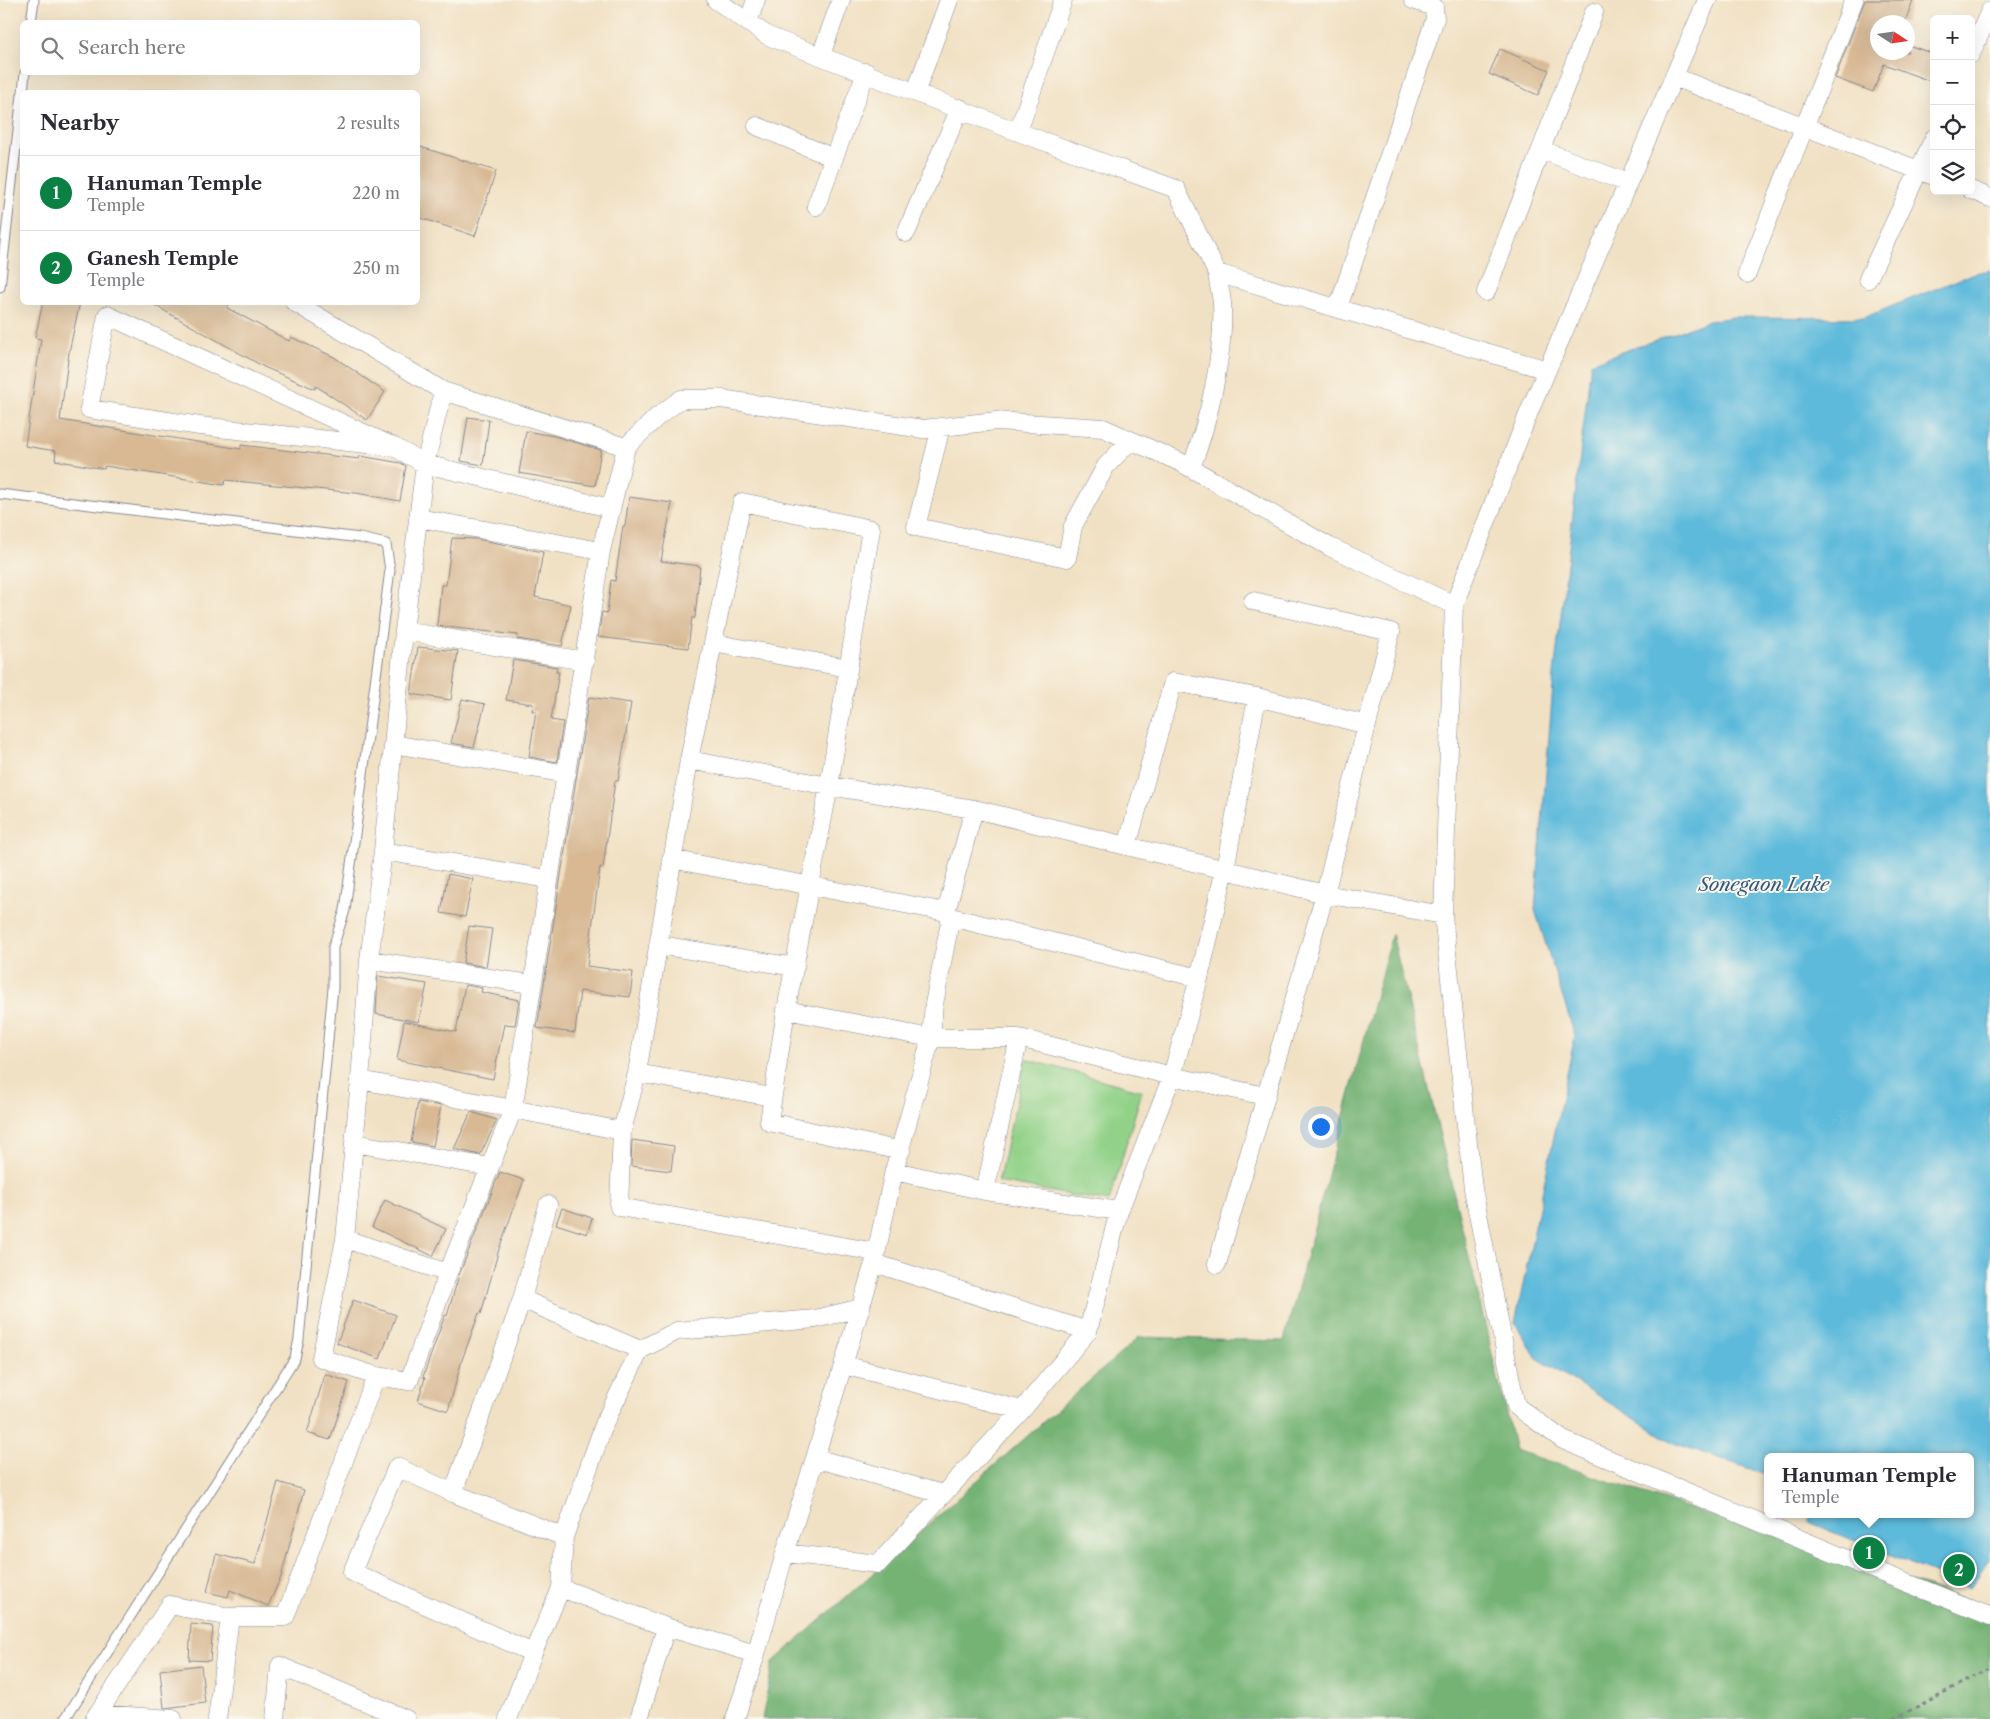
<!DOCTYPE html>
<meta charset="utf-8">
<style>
body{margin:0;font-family:"Libre Caslon Text",serif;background:#f7f7f7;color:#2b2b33}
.controls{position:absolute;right:15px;top:15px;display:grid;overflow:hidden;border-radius:8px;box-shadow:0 5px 20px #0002}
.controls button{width:45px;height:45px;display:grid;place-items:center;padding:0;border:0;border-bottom:1px solid #e1e1e2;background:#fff;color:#2b2b33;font:25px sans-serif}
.compass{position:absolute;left:1870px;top:15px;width:45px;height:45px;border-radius:50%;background:#fff;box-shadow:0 5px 20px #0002;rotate:102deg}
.you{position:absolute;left:1320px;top:1126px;width:18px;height:18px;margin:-12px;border:4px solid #fff;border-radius:50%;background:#1a73e8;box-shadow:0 0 0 8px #1a73e833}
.badge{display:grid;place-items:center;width:32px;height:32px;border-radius:50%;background:#0b8043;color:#fff;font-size:16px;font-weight:700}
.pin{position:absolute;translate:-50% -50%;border:2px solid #fff;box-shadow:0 1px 5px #0006}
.popup{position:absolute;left:1764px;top:1453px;width:210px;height:65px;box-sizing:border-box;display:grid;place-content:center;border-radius:8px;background:#fff;filter:drop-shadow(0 1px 4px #0005);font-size:16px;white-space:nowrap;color:#7c7c81}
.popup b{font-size:19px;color:#2b2b33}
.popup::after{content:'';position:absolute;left:50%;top:100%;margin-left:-10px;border:10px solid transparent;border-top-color:#fff}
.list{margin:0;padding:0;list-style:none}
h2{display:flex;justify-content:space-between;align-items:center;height:65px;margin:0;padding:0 20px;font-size:21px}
h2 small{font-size:16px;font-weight:400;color:#7c7c81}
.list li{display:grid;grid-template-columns:32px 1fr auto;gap:15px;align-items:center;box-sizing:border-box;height:75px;padding:0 20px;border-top:1px solid #e1e1e2}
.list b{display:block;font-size:19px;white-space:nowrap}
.list p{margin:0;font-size:16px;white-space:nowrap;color:#7c7c81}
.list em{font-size:16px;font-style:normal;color:#7c7c81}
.icon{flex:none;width:28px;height:28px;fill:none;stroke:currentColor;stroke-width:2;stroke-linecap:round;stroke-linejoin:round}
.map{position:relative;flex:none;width:1990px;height:1719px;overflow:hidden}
.search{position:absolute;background:#fff;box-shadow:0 5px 20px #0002;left:20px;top:20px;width:400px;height:55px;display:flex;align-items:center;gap:12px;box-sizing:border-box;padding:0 18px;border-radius:8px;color:#7c7c81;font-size:19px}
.panel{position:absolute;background:#fff;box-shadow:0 5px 20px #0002;left:20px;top:90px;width:400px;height:215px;border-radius:8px}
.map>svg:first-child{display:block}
.green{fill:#91d188;stroke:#568073}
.forest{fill:#74b374;stroke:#487169}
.water{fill:#5dbadb;stroke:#3c749c}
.building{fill:#d8b994}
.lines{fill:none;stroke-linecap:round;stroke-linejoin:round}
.service-casing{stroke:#868891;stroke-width:11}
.minor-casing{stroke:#868891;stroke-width:19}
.path{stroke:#868891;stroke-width:3;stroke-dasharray:4 4;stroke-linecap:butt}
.service{stroke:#fff;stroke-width:9}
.minor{stroke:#fff;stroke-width:18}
.labels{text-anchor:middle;stroke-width:4;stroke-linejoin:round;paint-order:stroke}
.water-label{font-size:19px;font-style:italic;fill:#2f5984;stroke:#fbf7ec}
</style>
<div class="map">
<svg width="1990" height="1719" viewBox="0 0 1990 1719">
<rect width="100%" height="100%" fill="#fbf7ec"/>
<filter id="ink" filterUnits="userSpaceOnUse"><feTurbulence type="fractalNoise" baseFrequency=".02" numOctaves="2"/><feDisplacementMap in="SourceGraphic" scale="10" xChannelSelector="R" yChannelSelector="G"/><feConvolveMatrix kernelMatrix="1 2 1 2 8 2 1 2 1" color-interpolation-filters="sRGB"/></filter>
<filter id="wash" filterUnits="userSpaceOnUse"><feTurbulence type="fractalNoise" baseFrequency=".0096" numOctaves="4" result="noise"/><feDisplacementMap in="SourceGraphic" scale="20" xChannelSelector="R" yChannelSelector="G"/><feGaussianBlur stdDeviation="1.12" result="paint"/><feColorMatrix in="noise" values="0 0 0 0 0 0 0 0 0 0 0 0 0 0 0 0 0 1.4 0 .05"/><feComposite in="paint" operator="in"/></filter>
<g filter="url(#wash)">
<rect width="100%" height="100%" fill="#f1e1c4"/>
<path class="green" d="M1026,1059L1142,1091L1109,1202L998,1182Z"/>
<path class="forest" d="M1392,934L1515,1450L1990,1608V1719H762L773,1662L1139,1337L1284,1341Z"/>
<path class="water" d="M1990,270V1560L1970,1588L1809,1522L1810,1514H1970V1457H1768V1475L1674,1443L1537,1358L1515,1323L1575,1036L1535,910L1554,674L1591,363L1709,321L1733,317L1863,318L1975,273Z"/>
<g id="blocks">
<path class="building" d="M1865,0H1913L1905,22H1878V52H1908V45L1934,54V71L1930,81L1884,64L1873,92L1835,78Z
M1500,49L1549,70L1538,95L1489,74Z
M418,146L496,171L475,236L418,217Z
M43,302H80L69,352L60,420L241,449V445L359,459L360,456L401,463L406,466L400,501L356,493L225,480L224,485L105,466L104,469L55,460L56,451L25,446L41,339L35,338Z
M149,302H230L227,308L289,341L291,337L334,357L385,392L367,420L316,386L315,389L264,367Z
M468,417L489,420L483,465L461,461Z
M526,431L554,436L601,450L595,486L519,473Z
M629,497L672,503L661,561L700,566L695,618H692L688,648L598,637L602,612L607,613L611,580L615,581L623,526H625Z
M452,538L476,539L543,552L535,597L571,605L562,646L517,639L518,635L437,626L441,585H446Z
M418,647L458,651L451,700L411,694Z
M513,660L557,667L556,672H559L551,720L563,722L557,762L529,757L536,711H532L533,704L506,700Z
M589,697L631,703L618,781H615L603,868L600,867L587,966L633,972L630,997L580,991L575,1033L537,1028Z
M462,699L485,704L474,747L451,743Z
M448,874L473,879L465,917L441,913Z
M469,926L492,929L486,967L463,963Z
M378,976L427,984L419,1022L376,1014Z
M465,985L482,988L481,992L519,1000L515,1025L504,1024L493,1079L397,1060L404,1021L456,1032Z
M418,1102L441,1106L433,1146L411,1142Z
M471,1112L497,1120L480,1155L454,1149Z
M632,1140L674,1146L671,1171L631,1166Z
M500,1172L524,1180L499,1249L481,1314L479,1313L462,1360L448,1411L418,1401L425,1378L423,1377L445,1315L447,1316L459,1275Z
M385,1200L446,1229L433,1256L372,1227Z
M562,1208L592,1218L587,1234L556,1224Z
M353,1300L396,1315L380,1359L337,1343Z
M325,1374L349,1382L330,1440L307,1433Z
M278,1482L304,1490L281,1577L268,1606L230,1590L228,1597L207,1592L216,1554L255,1564Z
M191,1624L213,1626L210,1661L189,1660Z
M201,1665L205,1703L164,1708L160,1670Z"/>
</g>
</g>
<g filter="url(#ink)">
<use href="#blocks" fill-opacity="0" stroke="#868891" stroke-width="1"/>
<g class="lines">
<defs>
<path id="service" d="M31,22L34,0
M23,92L25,72
M0,287L22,95
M0,494L360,538L386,544L390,570L345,910L333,947V988L299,1339L295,1358L65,1719"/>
<path id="minor" d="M716,0L768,36L1018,132L1176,189L1217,273L1547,370
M748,22L756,0
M1971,54L1990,11
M821,55L841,0
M1674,77L1934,176
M916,91L949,0
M757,126L834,158
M1018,132L1063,0
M1542,150L1628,183
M1971,190L1990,198
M816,206L866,72
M906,233L960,108
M1747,274L1854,0
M1868,279L1934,138
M1486,292L1594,12
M294,302L443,391L626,447
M1338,308L1435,19L1434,7L1413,0
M941,427L916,527L1067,558L1073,526L1106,466L1131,440
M394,447L200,426L89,409L107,315L394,447L425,464L610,508
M1191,468C1208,423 1225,352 1222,303C1221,293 1218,283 1217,273
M418,518L601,551
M1253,601L1391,632L1367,725
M404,631L425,464L443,391
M713,643L848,668
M393,744L567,774
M689,760L829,786L974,809L1325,894L1443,915L1473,1189L1516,1406L1563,1440L1857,1563L1990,1616
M1127,846L1173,682L1257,697
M383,851L548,879
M671,859L946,912
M1443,915L1454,605L1529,412L1707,0
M951,917L1199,978
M659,945L795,967
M369,960L383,851L404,631L585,661
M786,1010L931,1038H1019
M637,1073L772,1097
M360,1080L369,960L531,984
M622,1131L619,1207L876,1252
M354,1143L489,1167
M894,1171L985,1191L1119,1211
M345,1239L448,1273
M874,1263L1088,1331
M1217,1264L1325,894L1367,725L1257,697L1225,869L1199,978L1172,1076L1265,1096
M522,1299L640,1350
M843,1365L1022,1410
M376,1376L321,1358L345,1239L360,1080L513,1109L601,551L626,447L657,417L681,399H721L923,429L996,421L1103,428L1180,462L1330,547L1454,605
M815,1458L874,1263L894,1171L931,1038L934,1004L951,917L946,912L974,809
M453,1493L564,1537
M942,1494L815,1458L785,1553L878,1564L1022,1410L1088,1331L1119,1211L1172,1076L1019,1038L985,1191
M533,1653L352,1572L397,1467L453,1493L522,1299L548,1205
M756,1654L785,1553
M97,1714L173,1719
M94,1719L170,1605L230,1617
M217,1719L230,1617H285L376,1376L409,1381L448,1273L513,1109L622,1131L637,1073L689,760L742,502L871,529L829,786L786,1010L769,1122L901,1151
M275,1719L280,1666L406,1719
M508,1719L533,1653L561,1588
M639,1719L666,1627
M735,1719L756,1654L666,1627L561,1588L564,1537L605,1422L640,1350L677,1331L815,1319L861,1308"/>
</defs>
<use href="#service" class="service-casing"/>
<use href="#minor" class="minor-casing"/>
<path class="path" d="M1894,1719L1990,1668"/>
<use href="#service" class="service"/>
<use href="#minor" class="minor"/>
</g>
</g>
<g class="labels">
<g class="water-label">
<text x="1764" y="891">Sonegaon Lake</text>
</g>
</g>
</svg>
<div class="controls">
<button>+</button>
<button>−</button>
<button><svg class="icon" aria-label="locate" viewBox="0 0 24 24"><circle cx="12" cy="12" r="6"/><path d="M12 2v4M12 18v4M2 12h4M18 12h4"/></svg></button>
<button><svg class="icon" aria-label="layers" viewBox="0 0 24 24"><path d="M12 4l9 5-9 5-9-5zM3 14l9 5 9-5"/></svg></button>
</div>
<svg class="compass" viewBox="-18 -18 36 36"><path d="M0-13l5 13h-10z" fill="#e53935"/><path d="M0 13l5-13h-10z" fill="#7c7c81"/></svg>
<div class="you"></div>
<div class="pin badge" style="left:1869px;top:1553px">1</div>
<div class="popup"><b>Hanuman Temple</b>Temple</div>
<div class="pin badge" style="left:1959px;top:1570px">2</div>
<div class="search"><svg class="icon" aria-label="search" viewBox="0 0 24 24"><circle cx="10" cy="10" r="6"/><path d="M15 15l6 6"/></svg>Search here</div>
<section class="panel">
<h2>Nearby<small>2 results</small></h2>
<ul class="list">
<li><span class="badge">1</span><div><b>Hanuman Temple</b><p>Temple</p></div><em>220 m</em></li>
<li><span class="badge">2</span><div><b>Ganesh Temple</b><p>Temple</p></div><em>250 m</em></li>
</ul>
</section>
</div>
